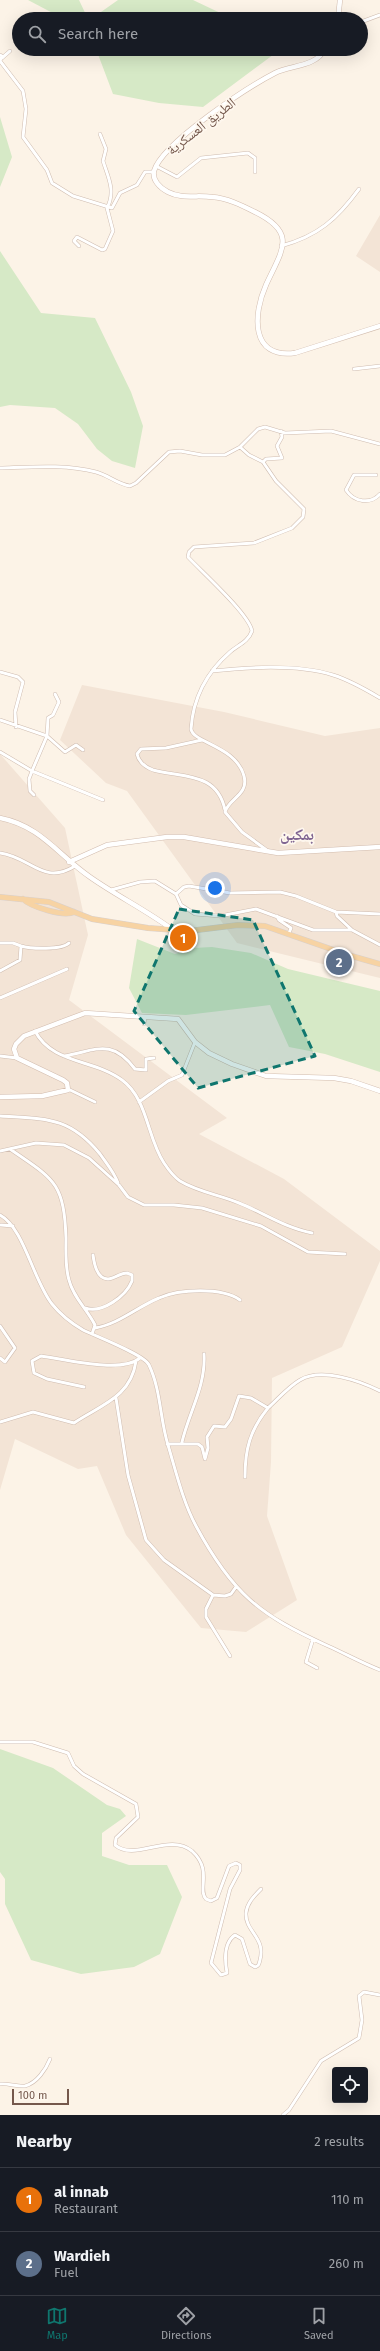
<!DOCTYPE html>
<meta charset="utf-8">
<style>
body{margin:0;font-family:"Fira Sans","Noto Naskh Arabic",sans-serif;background:#20242c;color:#f1f3f6}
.controls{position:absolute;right:12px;bottom:12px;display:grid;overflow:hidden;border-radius:4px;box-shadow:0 4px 16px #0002}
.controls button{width:36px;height:36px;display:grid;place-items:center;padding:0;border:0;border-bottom:1px solid #363941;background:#171b24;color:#f1f3f6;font:20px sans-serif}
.scale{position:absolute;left:12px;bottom:10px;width:57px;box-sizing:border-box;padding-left:4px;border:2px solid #75584c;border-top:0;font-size:11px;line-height:14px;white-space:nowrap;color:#75584c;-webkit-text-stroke:3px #fef7ee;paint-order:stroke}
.you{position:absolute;left:215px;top:888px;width:14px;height:14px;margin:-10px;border:3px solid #fff;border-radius:50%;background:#1a73e8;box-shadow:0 0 0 6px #1a73e833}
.badge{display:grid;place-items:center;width:26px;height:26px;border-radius:50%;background:#0f766e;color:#fff;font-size:13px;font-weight:700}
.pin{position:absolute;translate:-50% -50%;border:2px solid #fff;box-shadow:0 1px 4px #0006}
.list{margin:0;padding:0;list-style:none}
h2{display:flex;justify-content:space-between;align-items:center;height:52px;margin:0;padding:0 16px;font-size:17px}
h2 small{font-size:13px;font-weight:400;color:#9ea1a6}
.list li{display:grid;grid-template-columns:26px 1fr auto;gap:12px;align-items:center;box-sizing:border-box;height:64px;padding:0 16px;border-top:1px solid #363941}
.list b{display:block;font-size:15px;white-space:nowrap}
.list p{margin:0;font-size:13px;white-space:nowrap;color:#9ea1a6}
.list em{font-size:13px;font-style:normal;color:#9ea1a6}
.icon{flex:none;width:22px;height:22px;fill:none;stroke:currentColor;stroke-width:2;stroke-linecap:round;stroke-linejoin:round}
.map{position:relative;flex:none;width:380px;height:2115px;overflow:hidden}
.search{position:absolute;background:#171b24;box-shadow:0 4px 16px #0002;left:12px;right:12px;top:12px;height:44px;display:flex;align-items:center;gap:10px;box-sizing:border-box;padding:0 14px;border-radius:22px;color:#9ea1a6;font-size:15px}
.sheet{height:180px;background:#171b24}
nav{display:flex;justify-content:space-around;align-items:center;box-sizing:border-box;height:56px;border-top:1px solid #363941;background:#171b24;font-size:11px;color:#9ea1a6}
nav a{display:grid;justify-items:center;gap:2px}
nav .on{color:#0f766e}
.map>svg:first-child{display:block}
.residential{fill:#f3e4d6}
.green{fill:#d6e9c6}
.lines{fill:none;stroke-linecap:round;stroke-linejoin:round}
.street-casing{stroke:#cfbcb0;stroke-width:4}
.secondary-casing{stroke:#d2bcae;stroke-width:5.5}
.primary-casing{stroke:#d8d0cd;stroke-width:6}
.street{stroke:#fff;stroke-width:3}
.secondary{stroke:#fff;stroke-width:4.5}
.primary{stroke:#f7d3a3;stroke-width:5}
.marked{fill:#0f766e;fill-opacity:0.2;stroke:#0f766e;stroke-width:3;stroke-dasharray:8 5;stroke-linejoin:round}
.labels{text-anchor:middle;stroke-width:3.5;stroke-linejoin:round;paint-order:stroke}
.street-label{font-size:14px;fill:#75584c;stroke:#fef7ee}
.quarter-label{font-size:16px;font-weight:bold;fill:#7f6491;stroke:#fef7ee}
</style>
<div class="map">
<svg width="380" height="2115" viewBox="0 0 380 2115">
<rect width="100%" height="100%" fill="#fcf3e7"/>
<path class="residential" d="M380,215V272L356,256Z
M82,685L224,712L325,736L380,728V978L237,943L127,791L106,783L60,740Z
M0,754L65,828L88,935L69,1000L227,1118L199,1134L284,1179L380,1251V1261L342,1347L272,1378L271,1462L267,1516L297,1600L246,1632L201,1628L126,1535L97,1466L78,1469L15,1439L0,1490Z"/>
<path class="green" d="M28,0H79L88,19H64Z
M118,0H193L233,19H91Z
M96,49H281L203,107L159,103L113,94Z
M0,117L12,157L0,187Z
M0,251L41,313L95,318L131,392L143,426L135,468L112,461L97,449L78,424L55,408L10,405L0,407Z
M137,939L175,954L193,948L212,947L251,953L288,969L380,991V1072L325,1054L289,1047L270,1005L186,1015L142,1013L129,988Z
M0,1749L53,1768L107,1805L120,1809L126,1816L102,1833V1856L129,1865H167L182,1897L160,1954L134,1967L81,1974L31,1960L5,1904V1879L0,1872Z"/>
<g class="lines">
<defs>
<path id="street" d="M339,17L343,19
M361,22L380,15
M0,55L2,56L0,61L23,91L26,109L23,137L47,170L52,183L73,196L112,208L120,193L137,185L145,172H154
M2,58L10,51
M156,166L177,177L201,158L248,153L255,158V172
M79,246L74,241L77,237L102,250L105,249L113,231L107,208C116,191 108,177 103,161L106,149L100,134
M281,246C318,236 337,219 359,189
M354,369L380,366
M240,447L249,455L263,462L276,481L304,509L303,517L292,528L254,543L194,547L189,552L188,557C202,572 249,614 252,631C248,642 238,645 230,652C207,672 193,698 191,729C193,743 236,746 244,776C249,795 229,798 225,812L242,832L268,851
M263,462L266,459L282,458L277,446L282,437L281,431
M0,468C31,467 66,464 96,472C108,475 117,484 130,486L136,483L169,452L180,451L202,455H225L240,447L258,429L265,427L285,433L331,431L380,444
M376,475H354L346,490C354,502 370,505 380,494
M212,671C248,667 298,664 333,675C349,680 365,689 380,698
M0,672L18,677L23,682L15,712L16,727
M0,720L47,736L48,718L53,715L59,702L55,694
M202,740L166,748L141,749L137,754C139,763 145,767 153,770C184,778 217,772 225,810
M0,752L32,771L47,736L65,752L76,745L83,750
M34,795L30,791L29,779L32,771L103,800
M0,853C31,857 43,886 75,866
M111,890L140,882L155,881L176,894L181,905L195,914L220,916L256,909L313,930H352
M176,894L184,887L189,886L230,893L280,892L296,896L336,912L380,914
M336,912L337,916L352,930L380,945
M277,916L279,920L291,928L289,933
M0,943H13L21,946L20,960L0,971
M21,946C31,949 62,950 69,943
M0,998L67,969
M144,1024L145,1017
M35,1031C52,1064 94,1059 122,1080C148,1099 147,1138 164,1163C168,1169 174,1177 180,1181C198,1192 220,1195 239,1203C264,1213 285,1228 312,1233
M0,1056L17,1058
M64,1056C95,1051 111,1037 135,1069L146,1070V1059L154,1058
M68,1089L95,1102
M139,1102L168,1081L182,1075L195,1042
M0,1116C45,1119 69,1116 100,1154C107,1164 114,1172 118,1183
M10,1149C53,1179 64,1181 66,1238C66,1252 65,1267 69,1280C73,1297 87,1309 95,1325L92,1334
M0,1151L36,1143L64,1145L89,1158L119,1185L128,1197L144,1205H174L202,1208L261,1226L308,1252L345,1254
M0,1215C24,1228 33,1280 52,1304C60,1314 71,1323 83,1330C95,1336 145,1355 149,1365C161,1390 160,1420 168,1445C176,1472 183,1502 196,1526C232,1593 259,1615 328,1646C346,1654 362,1663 380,1670
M1,1225L13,1226
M85,1308C102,1314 126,1296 132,1281V1275L127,1273C120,1273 114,1279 108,1279C97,1279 94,1263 93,1255
M95,1328C119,1324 137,1307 159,1298C179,1289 222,1287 240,1300
M0,1358L5,1362L15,1348L0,1326
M84,1387L47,1379L34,1373L32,1361L41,1356C64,1359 121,1374 140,1358
M116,1398L128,1475L146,1540L164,1560L213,1595L225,1596L231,1594L236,1587
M0,1422L33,1412L74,1423C101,1405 131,1397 136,1361
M182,1442C189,1412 206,1386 204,1354
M167,1444H198L202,1447L205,1459L208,1448L207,1437L214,1426L225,1427L231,1419L239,1396L251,1398L268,1408C278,1399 288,1387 300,1380C321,1367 360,1381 380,1391
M245,1477C245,1449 250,1430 268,1408
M213,1595L206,1609V1617L230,1656
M313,1639L306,1662L317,1668
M0,1742H33L68,1753L74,1766L83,1774L136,1804L138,1817L116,1838L115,1845C135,1862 169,1832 192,1851C213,1870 197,1889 206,1899L211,1901L217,1898L229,1866L236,1863L240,1865V1870L230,1889L211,1963L221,1975L227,1973C225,1962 223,1943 235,1935L242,1939L250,1964L255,1967C259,1966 259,1964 260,1960C266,1937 245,1932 246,1913C247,1903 254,1896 261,1889
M0,2084C8,2083 17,2087 25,2086C37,2083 46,2069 50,2059
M283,2115L289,2110L321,2061L359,2038L362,2020L359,1996L364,1992L380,1995"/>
<path id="secondary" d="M338,19L340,0
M325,49C316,67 291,65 275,73C248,87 162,143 154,171C152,180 160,188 168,192C181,199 198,195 212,197C227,198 241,205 255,212C298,233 282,250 266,285C253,314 250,359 295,353L380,326
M0,818C41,826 58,855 90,877C117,896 146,910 173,930
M69,862L107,845L167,837H184L278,853L380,847
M0,1097L42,1096L68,1090L67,1083L63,1080L17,1058L14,1049L16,1044L24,1036L85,1013L178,1019L195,1042L209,1053L232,1064L266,1076L334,1078L351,1081L380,1091"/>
<path id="primary" d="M0,897L49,902L92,919L148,928L189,931L238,925L265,926L348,955L380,964
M23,899C31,907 64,917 74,912"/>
</defs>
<use href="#street" class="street-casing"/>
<use href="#secondary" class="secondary-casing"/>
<use href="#primary" class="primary-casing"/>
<use href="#street" class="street"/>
<use href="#secondary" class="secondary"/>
<use href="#primary" class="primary"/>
</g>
<path class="marked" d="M179,909L253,920L315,1056L198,1088L134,1011Z"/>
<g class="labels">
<g class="street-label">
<text transform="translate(201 126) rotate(-38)" y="5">الطريق العسكرية</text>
</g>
<g class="quarter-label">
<text x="297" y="840">بمكين</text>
</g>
</g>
</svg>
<div class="controls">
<button><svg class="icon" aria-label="locate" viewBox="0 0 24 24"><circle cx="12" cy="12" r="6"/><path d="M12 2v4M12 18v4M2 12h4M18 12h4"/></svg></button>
</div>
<div class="scale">100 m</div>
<div class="you"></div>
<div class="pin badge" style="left:183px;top:938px;background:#e8710a">1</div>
<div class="pin badge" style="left:339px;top:962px;background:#5c6f8a">2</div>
<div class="search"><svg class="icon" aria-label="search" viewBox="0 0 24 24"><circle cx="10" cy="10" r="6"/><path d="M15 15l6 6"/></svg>Search here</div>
</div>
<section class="sheet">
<h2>Nearby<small>2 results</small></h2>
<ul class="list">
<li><span class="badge" style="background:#e8710a">1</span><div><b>al innab</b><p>Restaurant</p></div><em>110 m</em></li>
<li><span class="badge" style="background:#5c6f8a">2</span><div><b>Wardieh</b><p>Fuel</p></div><em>260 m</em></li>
</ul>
</section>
<nav>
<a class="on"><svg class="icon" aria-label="map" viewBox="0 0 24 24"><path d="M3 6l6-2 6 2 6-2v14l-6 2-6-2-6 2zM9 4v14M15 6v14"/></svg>Map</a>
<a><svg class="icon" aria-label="directions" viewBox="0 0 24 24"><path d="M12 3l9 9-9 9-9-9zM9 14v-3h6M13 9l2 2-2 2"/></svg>Directions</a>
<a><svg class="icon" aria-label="saved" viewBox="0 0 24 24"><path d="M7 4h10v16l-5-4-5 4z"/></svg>Saved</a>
</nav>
